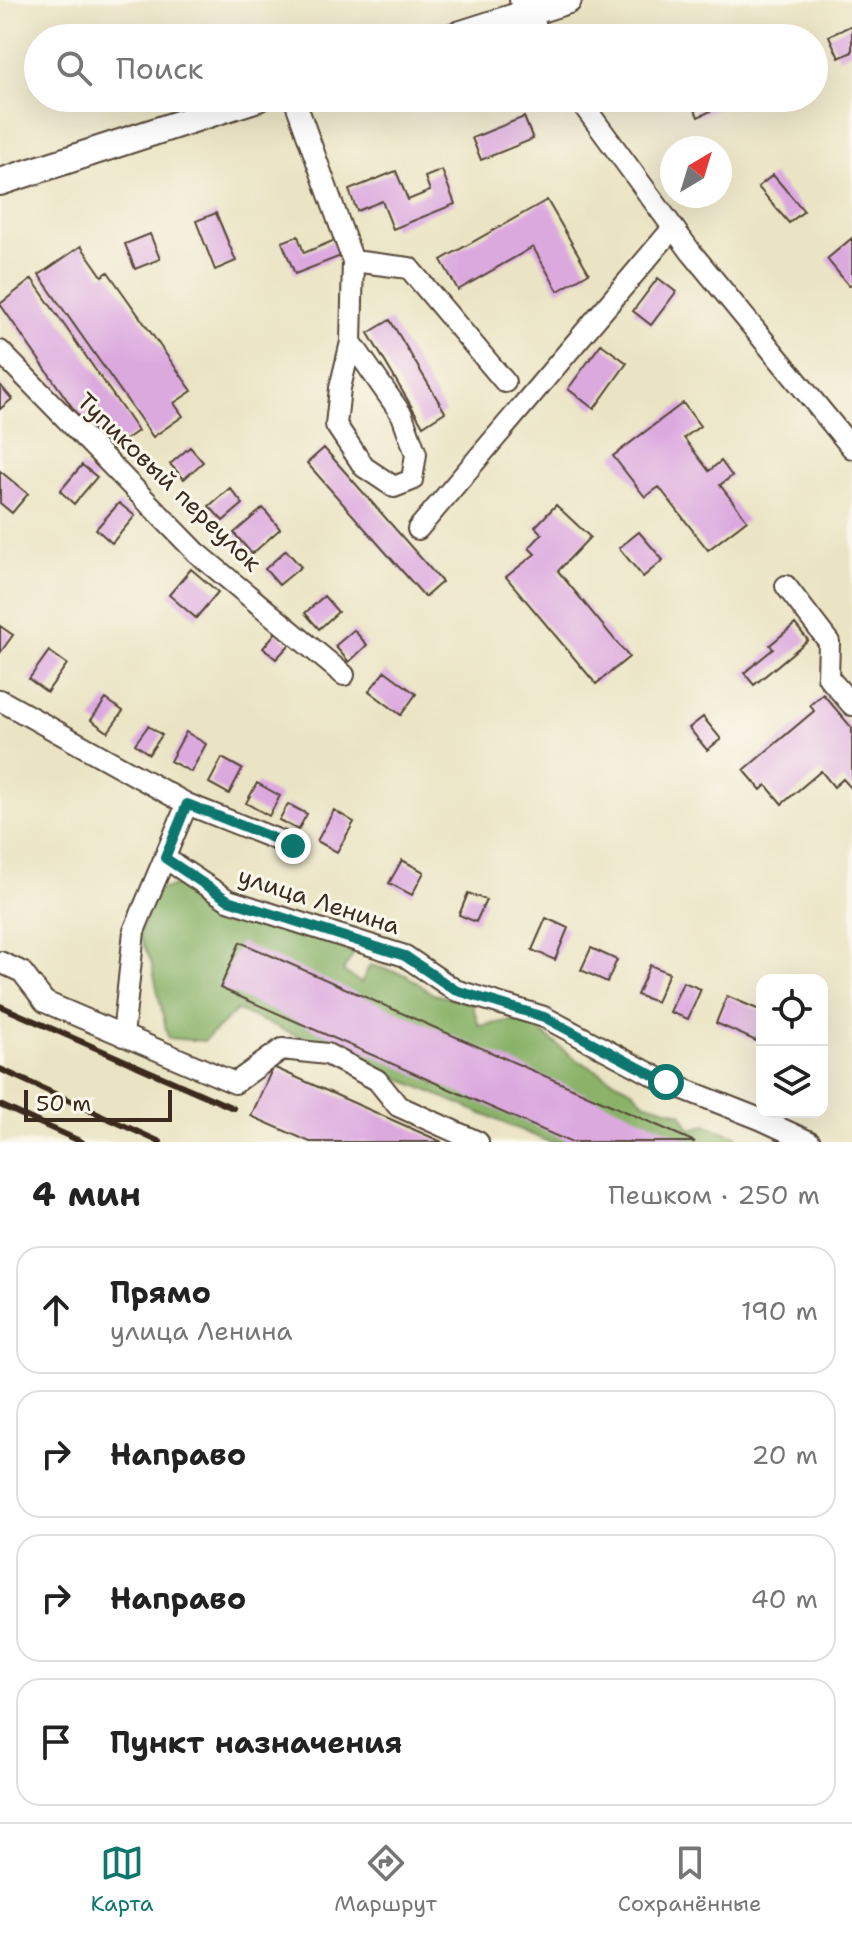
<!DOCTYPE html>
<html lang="ru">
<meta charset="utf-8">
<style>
body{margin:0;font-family:"Shantell Sans",sans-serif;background:#f2f2f2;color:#222}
.controls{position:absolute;right:24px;bottom:24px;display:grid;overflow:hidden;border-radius:16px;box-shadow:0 8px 32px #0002}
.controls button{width:72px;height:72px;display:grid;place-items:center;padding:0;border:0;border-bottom:2px solid #e0e0e0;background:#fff;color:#222;font:40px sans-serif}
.compass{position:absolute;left:660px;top:136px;width:72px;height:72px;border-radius:50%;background:#fff;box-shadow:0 8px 32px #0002;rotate:38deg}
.scale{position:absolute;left:24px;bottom:20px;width:148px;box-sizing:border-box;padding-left:8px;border:4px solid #3b2a1e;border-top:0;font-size:22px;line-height:28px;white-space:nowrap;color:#3b2a1e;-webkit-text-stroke:6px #fbf7ec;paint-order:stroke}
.stop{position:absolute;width:24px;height:24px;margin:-18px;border:6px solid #0f766e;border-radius:50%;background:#fff}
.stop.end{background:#0f766e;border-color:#fff;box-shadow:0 2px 8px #0008}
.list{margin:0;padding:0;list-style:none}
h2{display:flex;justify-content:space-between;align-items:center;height:104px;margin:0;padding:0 32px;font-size:34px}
h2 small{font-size:26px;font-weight:400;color:#767676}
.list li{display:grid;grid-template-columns:52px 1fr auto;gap:24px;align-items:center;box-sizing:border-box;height:128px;margin:0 16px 16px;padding:0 16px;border:2px solid #e0e0e0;border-radius:24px}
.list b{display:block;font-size:30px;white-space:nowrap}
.list p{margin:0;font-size:26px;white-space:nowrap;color:#767676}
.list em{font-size:26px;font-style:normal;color:#767676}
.icon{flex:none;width:44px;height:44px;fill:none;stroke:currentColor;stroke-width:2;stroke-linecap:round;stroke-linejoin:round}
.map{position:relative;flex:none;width:852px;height:1142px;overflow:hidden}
.search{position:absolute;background:#fff;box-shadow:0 8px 32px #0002;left:24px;right:24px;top:24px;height:88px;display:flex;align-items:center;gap:20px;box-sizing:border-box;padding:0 28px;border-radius:44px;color:#767676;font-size:30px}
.sheet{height:680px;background:#fff}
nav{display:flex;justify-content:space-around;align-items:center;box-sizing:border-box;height:112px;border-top:2px solid #e0e0e0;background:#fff;font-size:22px;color:#767676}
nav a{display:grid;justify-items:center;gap:4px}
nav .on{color:#0f766e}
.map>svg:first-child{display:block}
.forest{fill:#8ab269;stroke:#626e44;stroke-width:2}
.building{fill:#dca9df}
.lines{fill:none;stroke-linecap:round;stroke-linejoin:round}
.minor-casing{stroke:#554637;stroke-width:24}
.major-casing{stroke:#554637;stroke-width:30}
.minor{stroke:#fff;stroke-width:20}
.major{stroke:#fff;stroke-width:26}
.rail{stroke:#3b2a1e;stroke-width:6}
.route{stroke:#0f766e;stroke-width:10}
.labels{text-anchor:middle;stroke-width:6;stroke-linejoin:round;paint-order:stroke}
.street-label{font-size:24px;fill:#3b2a1e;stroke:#fbf7ec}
</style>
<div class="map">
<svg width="852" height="1142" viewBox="0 0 852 1142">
<rect width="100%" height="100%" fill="#fbf7ec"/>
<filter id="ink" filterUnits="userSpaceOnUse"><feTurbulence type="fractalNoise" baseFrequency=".0125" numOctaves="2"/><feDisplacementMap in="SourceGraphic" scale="16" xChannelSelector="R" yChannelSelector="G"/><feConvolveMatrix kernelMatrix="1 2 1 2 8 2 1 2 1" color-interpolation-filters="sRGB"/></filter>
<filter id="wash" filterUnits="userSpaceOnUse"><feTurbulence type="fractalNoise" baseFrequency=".006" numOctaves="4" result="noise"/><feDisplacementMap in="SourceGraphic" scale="32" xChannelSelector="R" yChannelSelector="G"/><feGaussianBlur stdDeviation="1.8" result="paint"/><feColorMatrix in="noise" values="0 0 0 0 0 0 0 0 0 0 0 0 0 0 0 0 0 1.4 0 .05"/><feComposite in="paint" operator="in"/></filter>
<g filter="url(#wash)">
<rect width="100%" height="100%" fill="#ebe4c4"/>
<path class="forest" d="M184,884L218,909L307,932L354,953L343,971L361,983L370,965L406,975L433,994L472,1003L479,1026L514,1020L537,1029L577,1060L632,1090L644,1102L681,1113L690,1129L706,1125L736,1136L738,1142H549L237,1010L204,1041L168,1038L151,961L139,935L157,890Z"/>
<g id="blocks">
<path class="building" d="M852,25V52L839,58L829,36Z
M657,29L661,38H637Z
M690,98H721L724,105L698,117Z
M524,117L533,139L481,160L472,138Z
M442,170L455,204L393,229L382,201L357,211L349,190L396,171L408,200L430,191L425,177Z
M773,175L804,211L789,223L758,187Z
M547,200L589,273L558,291L533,247L458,290L441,260Z
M216,213L236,261L215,270L196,221Z
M150,234L160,259L135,269L125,244Z
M298,236L304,253L335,240L341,256L295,274L282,242Z
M852,238V284L849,286L827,259Z
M81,246L102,276L108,272L192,391L174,403L183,416L153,437L39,275Z
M658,278L676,292L651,325L633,311Z
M32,279L138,431L105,454L0,304Z
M390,320L445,412L423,426L368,333Z
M601,344L627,363L594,409L568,389Z
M0,385L12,399L0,409Z
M683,403L700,426L684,438L709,471L721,461L732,476L720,485L747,520L708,550L659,487L645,497L613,456Z
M190,447L203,462L184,479L170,464Z
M324,448L442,582L425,597L307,463Z
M82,465L97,477L74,504L60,491Z
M0,471L28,494L12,513L0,503Z
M230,488L243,504L223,521L209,506Z
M119,503L135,516L112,543L96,529Z
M556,505L590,537L558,571L629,657L596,684L506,577L535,554L529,548L542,534L535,527Z
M263,508L280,529L252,554L234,533Z
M639,532L663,560L643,577L619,548Z
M286,550L301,567L279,585L265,569Z
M191,569L218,592L196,618L169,595Z
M324,596L338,612L319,629L305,613Z
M795,624L808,640L754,685L744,673L773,649L770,645Z
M0,626L13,635L0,653Z
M354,630L367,645L349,662L335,646Z
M276,632L290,644L276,659L263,648Z
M49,651L67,664L47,692L29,679Z
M385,671L416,694L401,715L369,691Z
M823,694L852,728V789L843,779L834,787L821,771L782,804L766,785L761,790L744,770L814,711L810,705Z
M106,699L123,711L108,732L91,720Z
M703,717L721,739L707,750L689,728Z
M148,726L162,735L149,754L135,744Z
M186,732L206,744L191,772L170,761Z
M222,758L242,769L229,794L209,783Z
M257,783L280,796L269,816L246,803Z
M288,804L307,814L298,830L279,820Z
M334,810L354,822L337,852L317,841Z
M402,860L424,872L412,895L389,883Z
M468,893L486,900L476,922L459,915Z
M546,918L568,928L555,960L532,950Z
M240,942L695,1142H570L220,988Z
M591,948L617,960L607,982L581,970Z
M650,965L669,973L656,1002L637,995Z
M683,982L701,989L688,1019L670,1012Z
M727,996L762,1011V1026L756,1041L716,1023Z
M273,1067L442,1142H310L251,1116Z"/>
</g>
</g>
<g filter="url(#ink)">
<use href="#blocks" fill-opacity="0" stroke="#554637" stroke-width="2"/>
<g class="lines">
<defs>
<path id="minor" d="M520,0L530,13L541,38
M294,98L353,261L351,342L340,388L336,425L364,467L394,487L412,480L416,454L402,415L351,342
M578,98L691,252L852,448
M353,261L409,268L505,382
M0,351L196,552L344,675
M418,529L673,228
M786,586L829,642L828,677L852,705
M0,700L187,804L293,846
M165,858L228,900L405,956L455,990L544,1017L666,1082L760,1119L810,1142
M0,962L22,972L45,1002L235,1083L282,1049L327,1054L377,1080L398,1106L478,1142
M123,1036L134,931L187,804"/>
<path id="major" d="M449,38L568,0
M0,182L258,98"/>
</defs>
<use href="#minor" class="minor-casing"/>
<use href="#major" class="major-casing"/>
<use href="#minor" class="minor"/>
<use href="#major" class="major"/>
<path class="rail" d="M0,1006L233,1108
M0,1069L160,1142
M0,1105L82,1142"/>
</g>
</g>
<g class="lines" filter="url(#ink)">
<path class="route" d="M293,846L187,804L165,858L228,900L405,956L455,990L544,1017L666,1082"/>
</g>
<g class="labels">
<g class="street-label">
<text transform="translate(169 482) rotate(44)" y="8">Тупиковый переулок</text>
<text transform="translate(319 901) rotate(18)" y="8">улица Ленина</text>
</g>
</g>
</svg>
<div class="controls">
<button><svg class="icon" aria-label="locate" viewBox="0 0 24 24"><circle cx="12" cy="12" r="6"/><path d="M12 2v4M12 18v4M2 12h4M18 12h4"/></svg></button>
<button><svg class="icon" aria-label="layers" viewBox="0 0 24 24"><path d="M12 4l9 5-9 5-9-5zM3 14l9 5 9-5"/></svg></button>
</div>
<svg class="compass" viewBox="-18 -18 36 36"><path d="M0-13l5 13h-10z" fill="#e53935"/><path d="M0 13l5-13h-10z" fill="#767676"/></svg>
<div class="scale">50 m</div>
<div class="stop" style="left:666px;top:1082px"></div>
<div class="stop end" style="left:293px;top:846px"></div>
<div class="search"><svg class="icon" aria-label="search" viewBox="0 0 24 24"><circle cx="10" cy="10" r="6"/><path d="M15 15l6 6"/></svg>Поиск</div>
</div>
<section class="sheet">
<h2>4 мин<small>Пешком · 250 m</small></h2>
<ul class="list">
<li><svg class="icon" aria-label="ahead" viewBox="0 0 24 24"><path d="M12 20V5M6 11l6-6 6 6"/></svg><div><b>Прямо</b><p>улица Ленина</p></div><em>190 m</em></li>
<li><svg class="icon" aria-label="right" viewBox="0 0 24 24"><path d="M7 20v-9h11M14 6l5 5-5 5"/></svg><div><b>Направо</b></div><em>20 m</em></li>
<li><svg class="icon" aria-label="right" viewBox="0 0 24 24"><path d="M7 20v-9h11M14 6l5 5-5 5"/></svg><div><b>Направо</b></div><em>40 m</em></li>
<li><svg class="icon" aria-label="arrive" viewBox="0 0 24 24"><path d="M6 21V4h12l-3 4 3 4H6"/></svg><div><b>Пункт назначения</b></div></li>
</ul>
</section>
<nav>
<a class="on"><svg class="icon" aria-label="map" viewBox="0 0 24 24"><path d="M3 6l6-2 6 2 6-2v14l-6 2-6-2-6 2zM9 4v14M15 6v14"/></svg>Карта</a>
<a><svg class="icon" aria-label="directions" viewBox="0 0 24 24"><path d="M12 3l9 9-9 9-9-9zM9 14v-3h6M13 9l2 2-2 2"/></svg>Маршрут</a>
<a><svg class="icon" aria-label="saved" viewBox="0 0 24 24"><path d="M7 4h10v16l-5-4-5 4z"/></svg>Сохранённые</a>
</nav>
